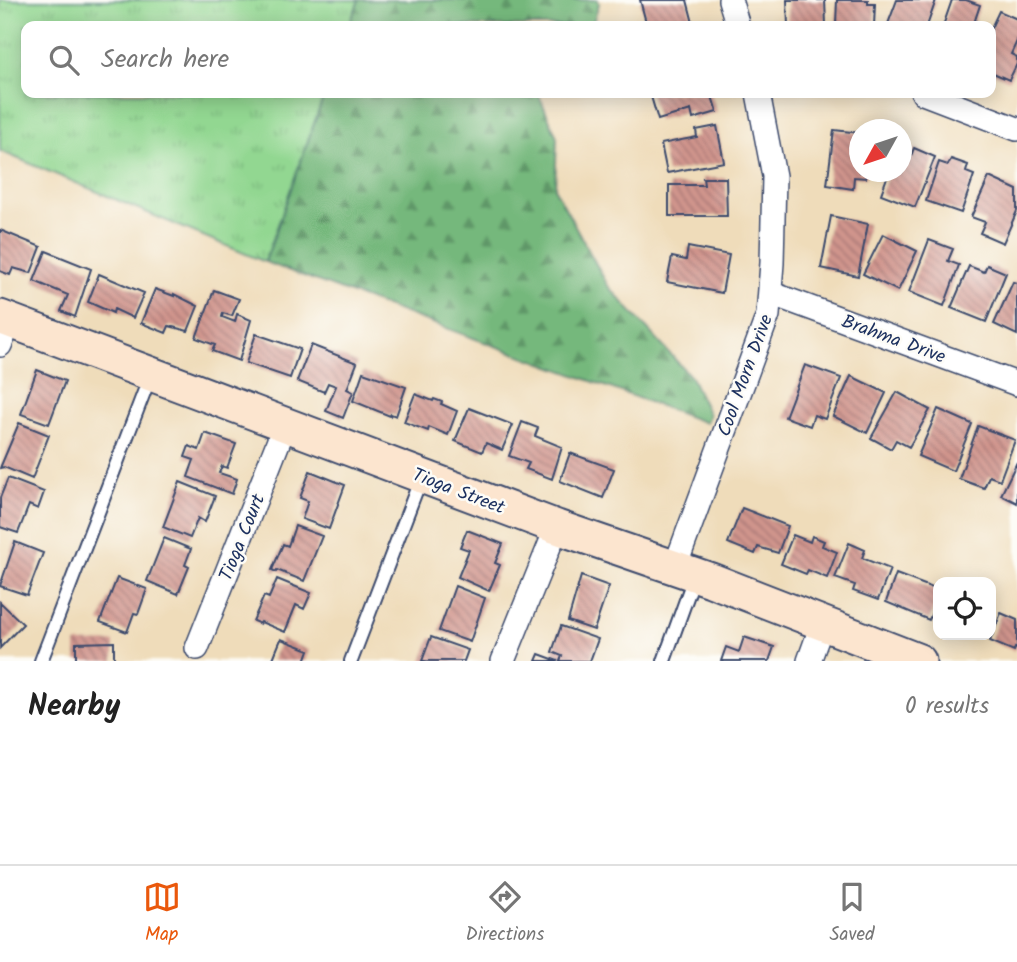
<!DOCTYPE html>
<style>
body{margin:0;font-family:Kalam,sans-serif;background:#f2f2f2;color:#222}
.controls{position:absolute;right:21px;bottom:21px;display:grid;overflow:hidden;border-radius:14px;box-shadow:0 4px 18px #0003}
.controls button{width:63px;height:63px;display:grid;place-items:center;padding:0;border:0;border-bottom:2px solid #e0e0e0;background:#fff;color:#222;font:35px sans-serif}
.compass{position:absolute;left:849px;top:119px;width:63px;height:63px;border-radius:50%;background:#fff;box-shadow:0 4px 18px #0003;rotate:230deg}
.list{margin:0;padding:0;list-style:none}
h2{display:flex;justify-content:space-between;align-items:center;height:91px;margin:0;padding:0 28px;font-size:30px}
h2 small{font-size:23px;font-weight:400;color:#767676}
.icon{flex:none;width:38px;height:38px;fill:none;stroke:currentColor;stroke-width:2;stroke-linecap:round;stroke-linejoin:round}
.map{position:relative;flex:none;width:1017px;height:661px;overflow:hidden}
.search{position:absolute;background:#fff;box-shadow:0 4px 18px #0003;left:21px;right:21px;top:21px;height:77px;display:flex;align-items:center;gap:18px;box-sizing:border-box;padding:0 24px;border-radius:14px;color:#767676;font-size:26px}
.sheet{height:203px;background:#fff}
nav{display:flex;justify-content:space-around;align-items:center;box-sizing:border-box;height:98px;border-top:2px solid #e0e0e0;background:#fff;font-size:19px;color:#767676}
nav a{display:grid;justify-items:center;gap:4px}
nav .on{color:#ea580c}
.map>svg:first-child{display:block}
.grass{fill:url(#grass-tufts);stroke:#568378;stroke-width:2}
.forest{fill:url(#forest-firs);stroke:#48746c;stroke-width:2}
.building{fill:url(#building-back-hatch)}
.lines{fill:none;stroke-linecap:round;stroke-linejoin:round}
.lane-casing{stroke:#3b496c;stroke-width:16}
.street-casing{stroke:#3b496c;stroke-width:26}
.secondary-casing{stroke:#3b496c;stroke-width:37}
.lane{stroke:#fff;stroke-width:12}
.street{stroke:#fff;stroke-width:23}
.secondary{stroke:#fce5cf;stroke-width:33}
.labels{text-anchor:middle;stroke-width:5;stroke-linejoin:round;paint-order:stroke}
.street-label{font-size:19px;fill:#1b2f5e;stroke:#fdfcf7}
</style>
<div class="map">
<svg width="1017" height="661" viewBox="0 0 1017 661">
<defs>
<pattern id="grass-tufts" width="24" height="20" patternUnits="userSpaceOnUse" patternTransform="scale(1.75)"><rect width="24" height="20" fill="#92d791"/><path d="M3 7l-1-3M5 7V3M7 7l1-3M15 17l-1-3M17 17v-4M19 17l1-3" fill="none" stroke="#7db97f"/></pattern>
<pattern id="forest-firs" width="22" height="20" patternUnits="userSpaceOnUse" patternTransform="scale(1.75)"><rect width="22" height="20" fill="#75b87b"/><path d="M5 1l3.5 6h-7zM16 11l3.5 6h-7z" fill="#5f9668"/></pattern>
<pattern id="building-back-hatch" width="6" height="6" patternUnits="userSpaceOnUse" patternTransform="scale(1.75)"><rect width="6" height="6" fill="#d0948c"/><path d="M-1 5l2 2M0 0l6 6M5-1l2 2" fill="none" stroke="#a87976"/></pattern>
</defs>
<rect width="100%" height="100%" fill="#fdfcf7"/>
<filter id="ink" filterUnits="userSpaceOnUse"><feTurbulence type="fractalNoise" baseFrequency=".0143" numOctaves="2"/><feDisplacementMap in="SourceGraphic" scale="14" xChannelSelector="R" yChannelSelector="G"/><feConvolveMatrix kernelMatrix="1 2 1 2 8 2 1 2 1" color-interpolation-filters="sRGB"/></filter>
<filter id="wash" filterUnits="userSpaceOnUse"><feTurbulence type="fractalNoise" baseFrequency=".00686" numOctaves="4" result="noise"/><feDisplacementMap in="SourceGraphic" scale="28" xChannelSelector="R" yChannelSelector="G"/><feGaussianBlur stdDeviation="1.57" result="paint"/><feColorMatrix in="noise" values="0 0 0 0 0 0 0 0 0 0 0 0 0 0 0 0 0 1.4 0 .05"/><feComposite in="paint" operator="in"/></filter>
<g filter="url(#wash)">
<rect width="100%" height="100%" fill="#efdcba"/>
<path class="grass" d="M0,0H359L349,26H26V93H325L265,262L0,151Z"/>
<path class="forest" d="M359,0H598L599,4L592,26H349Z
M325,93H538L557,137L555,189L557,193L608,286L691,377L709,415L706,423L265,262Z"/>
<g id="blocks">
<path class="building" d="M640,0H687L693,23L681,26H647Z
M787,0H825L826,26H788Z
M837,0H868V4H875L874,26L836,25Z
M897,0H936L927,26H894L888,24Z
M952,0H966L980,5L973,26H943Z
M999,11L1017,19V41L1011,54L1017,57V64L1009,80L991,72V28Z
M650,93H711L717,112L693,119L691,110L658,120Z
M717,126L724,162L667,173L661,144L697,137L696,130Z
M834,130L860,133V172H867L866,178L854,177L853,189L827,185Z
M914,148L935,157L915,207L881,194L889,172H902V153L911,156Z
M951,159L968,165L966,172L974,175L961,213L926,201L939,162L948,165Z
M989,177L1017,190V211L1003,243L980,233L985,222L971,217Z
M703,178H726L727,216H669V185H704Z
M831,216L868,224L858,276L821,268Z
M0,230L41,247L31,273L13,268L10,275L0,271Z
M883,234L917,251L898,291L863,274Z
M929,240L953,249L948,261L959,265L944,306L909,292Z
M688,247L729,255L722,293L667,282L672,257L686,260Z
M46,251L91,269L75,317L61,311L68,295L34,281Z
M987,265L1006,273L986,322L951,308L969,266L984,272Z
M99,274L144,293L133,318L114,309L113,313L88,302Z
M1013,282L1017,283V335L994,324Z
M155,289L174,296V294L198,306L188,331L169,326L166,333L141,323Z
M214,290L239,299L232,316L223,313L222,317L235,322L237,314L251,320L239,361L212,351L215,345L196,338Z
M256,334L300,349L290,378L246,363Z
M311,345L357,363L347,389L353,392L343,418L326,411L336,386L328,383L324,392L297,381Z
M805,365L841,378L825,419L814,415L810,426L785,417Z
M37,370L65,381L49,424L21,414Z
M363,372L406,387L396,416L391,414L390,416L353,401Z
M851,376L886,393L867,433L833,416Z
M897,392L930,410L909,447L896,440L891,449L871,438Z
M415,394L433,401L434,399L442,402L441,404L457,411L448,435L429,427L428,431L404,422Z
M469,408L513,425L502,450L486,443L482,452L455,441Z
M938,409L972,424L953,471L918,456Z
M522,422L538,428L535,436L562,447L552,479L526,469L529,463L509,456Z
M19,423L49,435L32,479L4,467L0,468Z
M978,426L1015,440L1000,480L989,476L984,488L959,479Z
M205,433L236,444L227,468L222,466L219,473L237,479L232,494L188,477L194,460L185,457L189,446L199,450Z
M570,453L614,469L603,498L560,481Z
M1017,462V503L1001,495Z
M310,471L345,485L329,529L302,519L308,501L300,498Z
M8,478L44,492L38,509L29,505L18,533L0,527V498Z
M180,482L215,496L205,522L198,518L190,538L163,527Z
M742,508L788,526L778,553L758,547L755,554L728,543Z
M295,526L322,536L304,581L277,570L276,572L272,570L283,544L288,546Z
M467,530L503,544L495,563L500,565L489,591L458,577L469,550L460,547Z
M793,535L810,542L812,536L824,541L822,546L837,552L827,578L808,570L806,574L781,564Z
M164,538L191,549L185,565L189,567L178,594L147,581Z
M15,542L43,553L27,595L0,586Z
M849,543L865,550L862,558L890,569L878,600L853,591L855,585L835,578Z
M896,574L938,590V597L929,620L886,602Z
M581,576L609,586L594,630L568,621Z
M117,578L147,589L138,614L134,613L127,632L100,622Z
M277,579L311,593L304,609L296,605L285,632L261,622L260,624L253,621L264,596L269,598Z
M455,586L485,598L470,642L439,631Z
M0,602L23,624L0,648Z
M1001,613L1017,620V649L1015,648L1014,651L990,641Z
M561,626L598,639L590,661H560L562,656L552,652Z
M431,637L468,650L464,661H422Z
M744,637L774,647L769,661H721L726,647L739,652Z
M281,639L309,650L305,661H272Z
M114,642V661H76V643Z
M539,654L558,661H536Z"/>
</g>
</g>
<g filter="url(#ink)">
<use href="#blocks" fill-opacity="0" stroke="#3b496c" stroke-width="2"/>
<g class="lines">
<defs>
<path id="lane" d="M41,661L151,374
M351,661L421,478
M664,661L695,575"/>
<path id="street" d="M730,0L738,26
M923,93L1017,129
M770,293L1017,384
M0,345L10,321
M675,567L768,315L772,263L774,176L758,93
M197,648L285,425
M503,661L557,527
M809,661L822,625"/>
<path id="secondary" d="M0,317L557,527L711,580L919,661"/>
</defs>
<use href="#lane" class="lane-casing"/>
<use href="#street" class="street-casing"/>
<use href="#secondary" class="secondary-casing"/>
<use href="#lane" class="lane"/>
<use href="#street" class="street"/>
<use href="#secondary" class="secondary"/>
</g>
</g>
<g class="labels">
<g class="street-label">
<text transform="translate(894 338) rotate(20)" y="7">Brahma Drive</text>
<text transform="translate(744 375) rotate(-70)" y="7">Cool Morn Drive</text>
<text transform="translate(459 490) rotate(21)" y="7">Tioga Street</text>
<text transform="translate(241 537) rotate(-68)" y="7">Tioga Court</text>
</g>
</g>
</svg>
<div class="controls">
<button><svg class="icon" aria-label="locate" viewBox="0 0 24 24"><circle cx="12" cy="12" r="6"/><path d="M12 2v4M12 18v4M2 12h4M18 12h4"/></svg></button>
</div>
<svg class="compass" viewBox="-18 -18 36 36"><path d="M0-13l5 13h-10z" fill="#e53935"/><path d="M0 13l5-13h-10z" fill="#767676"/></svg>
<div class="search"><svg class="icon" aria-label="search" viewBox="0 0 24 24"><circle cx="10" cy="10" r="6"/><path d="M15 15l6 6"/></svg>Search here</div>
</div>
<section class="sheet">
<h2>Nearby<small>0 results</small></h2>
<ul class="list">
</ul>
</section>
<nav>
<a class="on"><svg class="icon" aria-label="map" viewBox="0 0 24 24"><path d="M3 6l6-2 6 2 6-2v14l-6 2-6-2-6 2zM9 4v14M15 6v14"/></svg>Map</a>
<a><svg class="icon" aria-label="directions" viewBox="0 0 24 24"><path d="M12 3l9 9-9 9-9-9zM9 14v-3h6M13 9l2 2-2 2"/></svg>Directions</a>
<a><svg class="icon" aria-label="saved" viewBox="0 0 24 24"><path d="M7 4h10v16l-5-4-5 4z"/></svg>Saved</a>
</nav>
